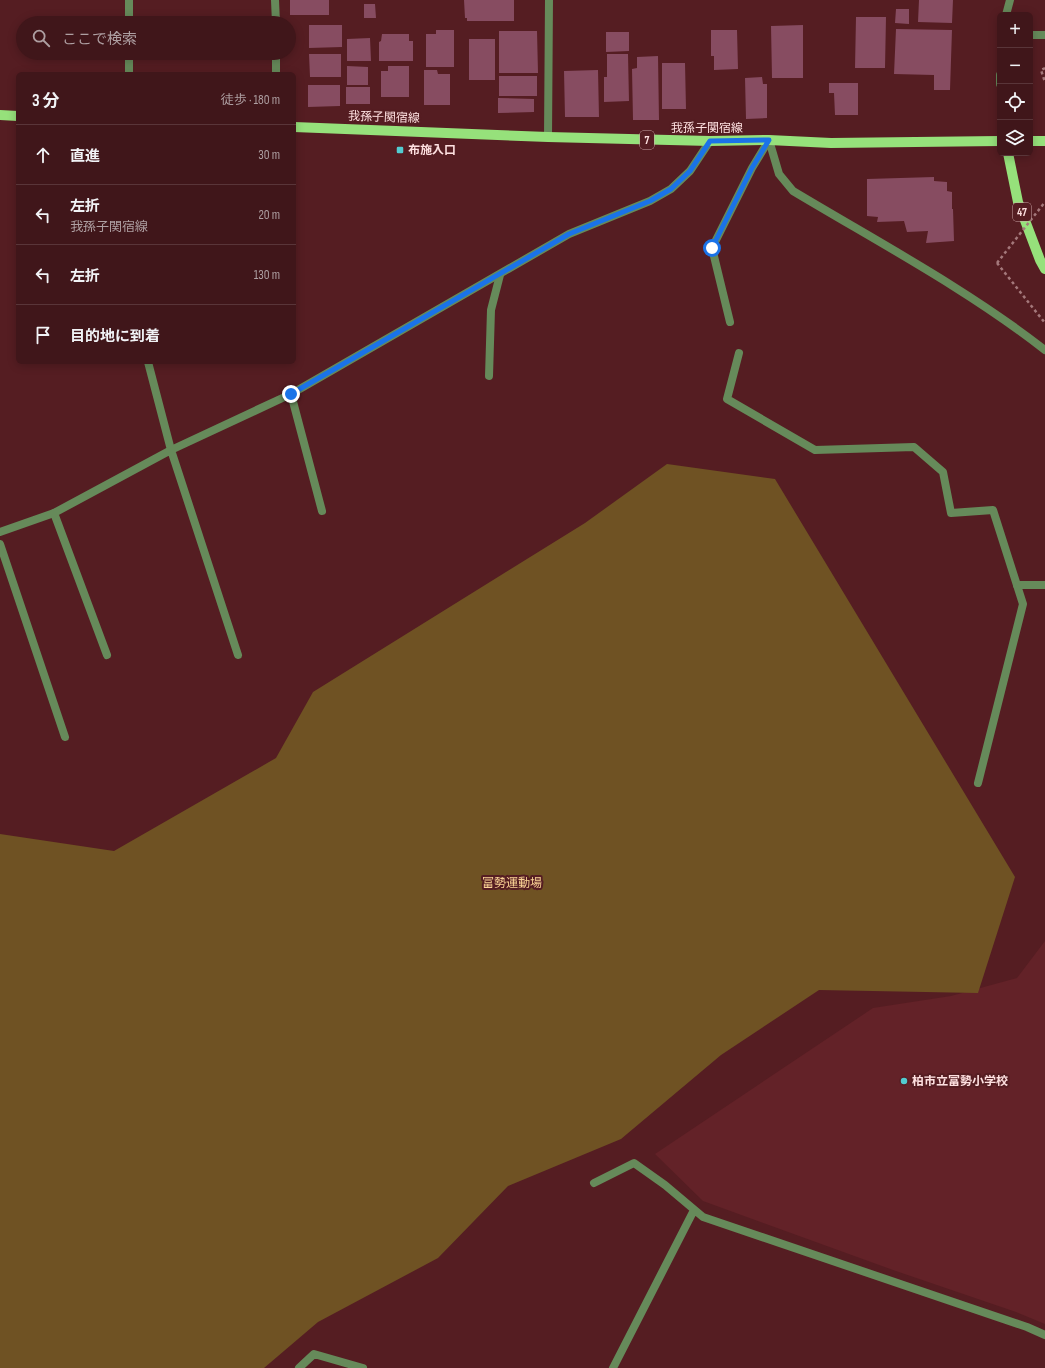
<!DOCTYPE html>
<html lang="ja">
<meta charset="utf-8">
<style>
body{margin:0;font-family:"Sofia Sans Condensed","Noto Sans JP",sans-serif;background:#4b2327;color:#f1f3f6}
.controls{position:absolute;right:12px;top:12px;display:grid;overflow:hidden;border-radius:6px;box-shadow:0 2px 10px #0003}
.controls button{width:36px;height:36px;display:grid;place-items:center;padding:0;border:0;border-bottom:1px solid #593539;background:#40161a;color:#f1f3f6;font:20px sans-serif}
.stop{position:absolute;width:12px;height:12px;margin:-9px;border:3px solid #1a73e8;border-radius:50%;background:#fff}
.stop.end{background:#1a73e8;border-color:#fff;box-shadow:0 1px 4px #0008}
.list{margin:0;padding:0;list-style:none}
h2{display:flex;justify-content:space-between;align-items:center;height:52px;margin:0;padding:0 16px;font-size:17px}
h2 small{font-size:13px;font-weight:400;color:#ae9fa2}
.list li{display:grid;grid-template-columns:26px 1fr auto;gap:12px;align-items:center;box-sizing:border-box;height:60px;padding:0 16px;border-top:1px solid #593539}
.list b{display:block;font-size:15px;white-space:nowrap}
.list p{margin:0;font-size:13px;white-space:nowrap;color:#ae9fa2}
.list em{font-size:13px;font-style:normal;color:#ae9fa2}
.icon{flex:none;width:22px;height:22px;fill:none;stroke:currentColor;stroke-width:2;stroke-linecap:round;stroke-linejoin:round}
.map{position:relative;flex:none;width:1045px;height:1368px;overflow:hidden}
.search{position:absolute;background:#40161a;box-shadow:0 2px 10px #0003;left:16px;top:16px;width:280px;height:44px;display:flex;align-items:center;gap:10px;box-sizing:border-box;padding:0 14px;border-radius:22px;color:#ae9fa2;font-size:15px}
.panel{position:absolute;background:#40161a;box-shadow:0 2px 10px #0003;left:16px;top:72px;width:280px;height:292px;border-radius:6px}
.map>svg:first-child{display:block}
.built{fill:#632228}
.green{fill:#6f5223}
.building{fill:#874c61}
.lines{fill:none;stroke-linecap:round;stroke-linejoin:round}
.path{stroke:#a4787b;stroke-width:2.5;stroke-dasharray:3 3;stroke-linecap:butt}
.service{stroke:#668a5a;stroke-width:8}
.minor{stroke:#668a5a;stroke-width:8}
.tertiary{stroke:#668a5a;stroke-width:8}
.primary{stroke:#96e17b;stroke-width:10}
.path-bridge{stroke:#a4787b;stroke-width:2.5;stroke-dasharray:3 3;stroke-linecap:butt}
.route{stroke:#1a73e8;stroke-width:5}
.poi-dot{fill:#52ccd0;stroke:#551d22;stroke-width:1.5}
.labels{text-anchor:middle;stroke-width:4;stroke-linejoin:round;paint-order:stroke}
.shield{fill:#551d22;stroke:#cba6a7;stroke-width:1}
.shield-label{font-size:11px;font-weight:bold;fill:#fee0e0}
.street-label{font-size:12px;fill:#fee0e0;stroke:#551d22}
.poi-label{font-size:12px;font-weight:bold;fill:#fee0e0;stroke:#551d22;text-anchor:start}
.park-label{font-size:12px;fill:#fcd496;stroke:#551d22}
</style>
<div class="map">
<svg width="1045" height="1368" viewBox="0 0 1045 1368">
<rect width="100%" height="100%" fill="#551d22"/>
<path class="built" d="M1045,941V1324L1016,1312L893,1270L703,1201L655,1154L873,1008L951,996L1017,978Z"/>
<path class="green" d="M667,464L775,479L1015,877L978,993L819,990L721,1055L621,1139L508,1186L438,1258L318,1322L264,1368H0V834L114,851L276,758L313,692L585,523Z"/>
<path class="building" d="M290,0H329V15H290Z
M464,0H514V21H467V18H465Z
M919,0H953L952,23L918,22Z
M364,4H375L376,18H364Z
M896,9H909V24L895,23Z
M856,17H886L885,68H855Z
M309,25H342V47L309,48Z
M803,25V78H772L771,26Z
M896,29L952,30L950,90H934V75L894,74Z
M436,30H454V67H426V34H436Z
M711,30H737L738,69L714,70V56H711Z
M499,31H537L538,73H499Z
M606,32H629V51L606,52Z
M382,34H409V41H413V61H379V42L381,41Z
M370,38L371,61H347V39Z
M469,39H495V80H469Z
M309,54H341V77H310Z
M607,54H628L629,101L604,102V77H607Z
M658,56L659,120H633L632,69L637,68V57Z
M662,63H685L686,109H662Z
M347,66L368,67V85H347Z
M388,66H409V97H381V71H388Z
M424,70H437L438,74H450V105H424Z
M598,70L599,117H565L564,71Z
M499,76H537V96H499Z
M762,77L763,84H767V118L746,119L745,78Z
M829,83H858V115H835L834,93H829Z
M308,85H340V106L308,107Z
M346,87H370V104H346Z
M498,98L534,99V112L498,113Z
M934,177V181L947,182V191L952,192V209H953L954,241L926,243L928,231L907,232L904,221L877,222L878,217L867,216V179Z"/>
<g class="lines">
<path class="path" d="M1045,68L1041,70L1045,82
M997,263L1045,323"/>
<path class="service" d="M730,322L712,248L752,168L769,140
M739,353L727,399L815,450L914,447L943,472L951,513L993,510L1023,604L978,783
M489,376L491,310L500,275
M291,394L322,511
M54,513L107,655
M0,544L65,737"/>
<path class="minor" d="M275,0L276,23
M129,23V0
M1030,35H1045
M276,53V74
M129,74V53
M548,137L549,0
M769,140L779,174L793,191C878,242 967,289 1045,350
M148,362L171,450L238,655
M0,532L54,513L171,450L291,394L569,234L650,201L671,189L690,171L710,141
M594,1183L634,1163L665,1185L703,1217L1027,1327L1045,1335
M299,1368L314,1354L363,1368
M613,1368L694,1210"/>
<path class="tertiary" d="M1006,15L1010,0
M1000,75V84
M1017,585H1045"/>
<path class="primary" d="M0,115L18,116
M294,127L548,137L710,141L769,140L831,143L1000,141
M1030,141H1045
M1008,153L1018,202L1040,260L1045,269"/>
<path class="path-bridge" d="M997,263L1045,202"/>
</g>
<g class="lines">
<path class="route" d="M291,394L569,234L650,201L671,189L690,171L710,141L769,140L752,168L712,248"/>
</g>
<g class="poi-dot">
<rect x="396" y="146" width="8" height="8" rx="2"/>
<circle cx="904" cy="1081" r="4"/>
</g>
<g class="labels">
<g class="shield">
<rect x="640" y="131" width="14" height="18" rx="3"/>
<rect x="1013" y="203" width="18" height="18" rx="3"/>
</g>
<g class="shield-label">
<text x="647" y="144">7</text>
<text x="1022" y="216">47</text>
</g>
<g class="street-label">
<text transform="translate(384 117) rotate(2)" y="4">我孫子関宿線</text>
<text x="707" y="132">我孫子関宿線</text>
</g>
<g class="poi-label">
<text x="408" y="154">布施入口</text>
<text x="912" y="1085">柏市立富勢小学校</text>
</g>
<g class="park-label">
<text x="512" y="887">富勢運動場</text>
</g>
</g>
</svg>
<div class="controls">
<button>+</button>
<button>−</button>
<button><svg class="icon" aria-label="locate" viewBox="0 0 24 24"><circle cx="12" cy="12" r="6"/><path d="M12 2v4M12 18v4M2 12h4M18 12h4"/></svg></button>
<button><svg class="icon" aria-label="layers" viewBox="0 0 24 24"><path d="M12 4l9 5-9 5-9-5zM3 14l9 5 9-5"/></svg></button>
</div>
<div class="stop" style="left:712px;top:248px"></div>
<div class="stop end" style="left:291px;top:394px"></div>
<div class="search"><svg class="icon" aria-label="search" viewBox="0 0 24 24"><circle cx="10" cy="10" r="6"/><path d="M15 15l6 6"/></svg>ここで検索</div>
<section class="panel">
<h2>3 分<small>徒歩 · 180 m</small></h2>
<ul class="list">
<li><svg class="icon" aria-label="ahead" viewBox="0 0 24 24"><path d="M12 20V5M6 11l6-6 6 6"/></svg><div><b>直進</b></div><em>30 m</em></li>
<li><svg class="icon" aria-label="left" viewBox="0 0 24 24"><path d="M17 20v-9H6M10 6l-5 5 5 5"/></svg><div><b>左折</b><p>我孫子関宿線</p></div><em>20 m</em></li>
<li><svg class="icon" aria-label="left" viewBox="0 0 24 24"><path d="M17 20v-9H6M10 6l-5 5 5 5"/></svg><div><b>左折</b></div><em>130 m</em></li>
<li><svg class="icon" aria-label="arrive" viewBox="0 0 24 24"><path d="M6 21V4h12l-3 4 3 4H6"/></svg><div><b>目的地に到着</b></div></li>
</ul>
</section>
</div>
